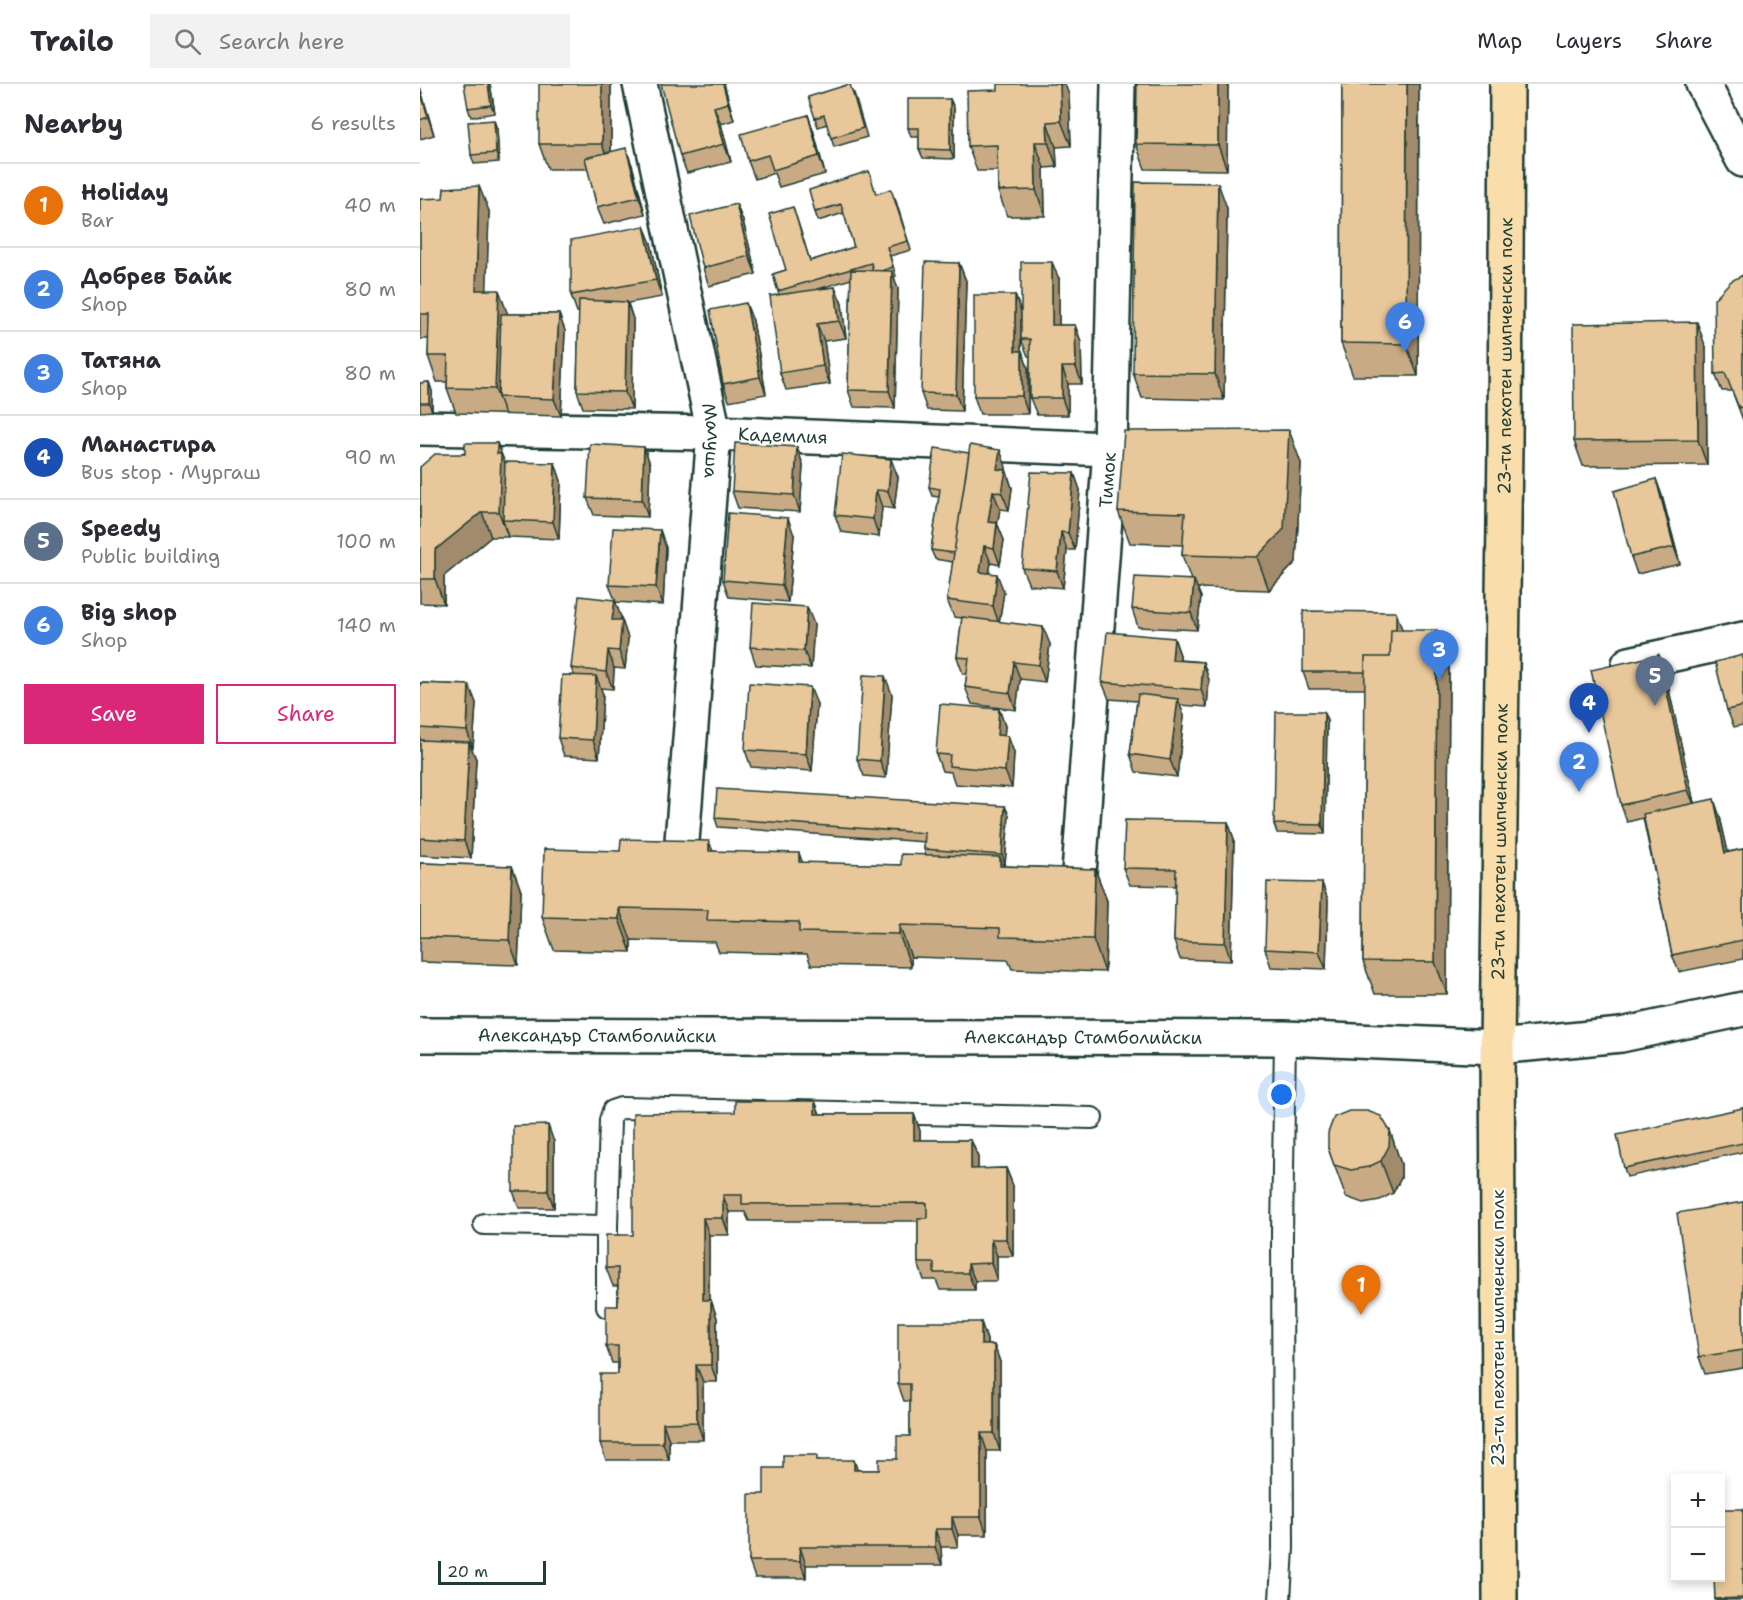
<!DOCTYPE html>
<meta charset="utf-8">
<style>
body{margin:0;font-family:"Shantell Sans",sans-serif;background:#f2f2f3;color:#2b2b33}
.controls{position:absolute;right:18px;bottom:18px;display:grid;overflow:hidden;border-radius:0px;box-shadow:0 3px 9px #0003}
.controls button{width:54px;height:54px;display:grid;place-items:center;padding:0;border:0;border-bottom:2px solid #e1e1e2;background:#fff;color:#2b2b33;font:30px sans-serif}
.scale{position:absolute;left:18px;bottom:15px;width:108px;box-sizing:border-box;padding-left:6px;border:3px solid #1f3d34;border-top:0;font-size:16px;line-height:21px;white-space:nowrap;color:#1f3d34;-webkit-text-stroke:4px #fff;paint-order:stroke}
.you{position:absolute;left:862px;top:1011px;width:21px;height:21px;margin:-15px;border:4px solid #fff;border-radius:50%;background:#1a73e8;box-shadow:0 0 0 9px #1a73e833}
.badge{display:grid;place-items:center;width:39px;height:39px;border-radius:50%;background:#db2777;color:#fff;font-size:20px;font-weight:700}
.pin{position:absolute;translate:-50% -50px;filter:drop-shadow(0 2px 3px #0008)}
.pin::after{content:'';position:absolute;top:32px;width:21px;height:18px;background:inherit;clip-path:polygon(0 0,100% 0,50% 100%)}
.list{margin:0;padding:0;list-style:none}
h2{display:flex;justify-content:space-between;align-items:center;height:78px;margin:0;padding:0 24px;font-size:26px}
h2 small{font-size:20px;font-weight:400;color:#7c7c81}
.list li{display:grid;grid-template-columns:39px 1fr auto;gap:18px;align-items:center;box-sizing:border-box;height:84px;padding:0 24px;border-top:2px solid #e1e1e2}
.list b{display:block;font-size:22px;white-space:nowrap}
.list p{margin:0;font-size:20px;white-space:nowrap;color:#7c7c81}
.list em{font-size:20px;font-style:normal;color:#7c7c81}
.actions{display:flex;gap:12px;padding:18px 24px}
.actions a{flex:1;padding:14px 0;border:2px solid #db2777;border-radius:0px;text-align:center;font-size:21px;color:#db2777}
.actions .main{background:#db2777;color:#fff}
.icon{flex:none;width:33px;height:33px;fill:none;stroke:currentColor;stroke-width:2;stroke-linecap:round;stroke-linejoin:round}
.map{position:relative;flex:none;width:1323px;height:1516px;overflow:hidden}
header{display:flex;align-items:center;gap:36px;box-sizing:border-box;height:84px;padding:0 30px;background:#fff;border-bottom:2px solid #e1e1e2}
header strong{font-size:28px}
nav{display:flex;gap:33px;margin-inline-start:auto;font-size:21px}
.search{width:420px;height:54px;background:#f2f2f3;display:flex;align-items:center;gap:15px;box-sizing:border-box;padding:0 21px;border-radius:0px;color:#7c7c81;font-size:22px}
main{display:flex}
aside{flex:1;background:#fff}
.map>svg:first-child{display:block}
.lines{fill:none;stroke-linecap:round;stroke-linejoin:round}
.lane-casing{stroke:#1f3d34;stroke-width:24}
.street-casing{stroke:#1f3d34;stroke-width:38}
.secondary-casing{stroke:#1f3d34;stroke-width:38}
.primary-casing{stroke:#1f3d34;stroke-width:38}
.lane{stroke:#fff;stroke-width:20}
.street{stroke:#fff;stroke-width:33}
.secondary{stroke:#fff;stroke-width:33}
.primary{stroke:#f9deab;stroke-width:33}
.wall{fill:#c8ab84;stroke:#1f3d34;stroke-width:1.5}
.shaded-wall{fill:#a28b6c;stroke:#1f3d34;stroke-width:1.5}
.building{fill:#e8c79a;stroke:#1f3d34;stroke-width:1.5}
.labels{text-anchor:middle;stroke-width:4.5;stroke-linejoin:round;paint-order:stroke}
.street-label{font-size:18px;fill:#1f3d34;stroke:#fff}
</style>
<header>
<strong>Trailo</strong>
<div class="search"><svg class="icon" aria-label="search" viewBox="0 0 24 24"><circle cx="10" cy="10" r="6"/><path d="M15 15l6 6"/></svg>Search here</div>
<nav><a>Map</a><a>Layers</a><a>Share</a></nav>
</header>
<main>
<aside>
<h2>Nearby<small>6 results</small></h2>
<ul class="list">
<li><span class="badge" style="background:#e8710a">1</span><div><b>Holiday</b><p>Bar</p></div><em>40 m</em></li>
<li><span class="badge" style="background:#3f7fe0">2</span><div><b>Добрев Байк</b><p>Shop</p></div><em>80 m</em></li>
<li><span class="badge" style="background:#3f7fe0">3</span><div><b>Татяна</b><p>Shop</p></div><em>80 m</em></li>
<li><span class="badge" style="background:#1a4fb4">4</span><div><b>Манастира</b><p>Bus stop · Мургаш</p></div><em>90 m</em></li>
<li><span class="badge" style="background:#5c6f8a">5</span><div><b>Speedy</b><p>Public building</p></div><em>100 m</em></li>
<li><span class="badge" style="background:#3f7fe0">6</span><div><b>Big shop</b><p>Shop</p></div><em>140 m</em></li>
</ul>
<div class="actions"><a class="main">Save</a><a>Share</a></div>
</aside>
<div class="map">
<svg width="1323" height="1516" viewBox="0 0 1323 1516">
<rect width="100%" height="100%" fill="#fff"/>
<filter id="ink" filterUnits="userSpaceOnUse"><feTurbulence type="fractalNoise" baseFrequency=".0167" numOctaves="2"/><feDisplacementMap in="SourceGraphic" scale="12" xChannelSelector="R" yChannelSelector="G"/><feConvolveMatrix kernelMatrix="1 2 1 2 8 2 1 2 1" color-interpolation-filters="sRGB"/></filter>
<g filter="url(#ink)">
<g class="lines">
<defs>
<path id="lane" d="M374,1027L672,1034
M64,1140L187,1142
M187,1223V1142L190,1036L193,1027L202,1024L341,1027
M860,1516L863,1464L862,1150L865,954"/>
<g id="street">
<path id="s1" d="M220,0L294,349L262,757"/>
<path d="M1283,0L1323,76"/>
<path id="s2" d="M0,344L294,349L690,365"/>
<path d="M1209,580L1323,555"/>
<path id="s3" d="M659,789L690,365L698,0"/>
<path d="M1077,963L1201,951L1323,925"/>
</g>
<g id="secondary">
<path id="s4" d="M0,951L865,954L1077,963"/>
</g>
<g id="primary">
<path id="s5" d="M1080,1516L1077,963L1085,362L1087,0"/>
</g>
</defs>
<use href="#lane" class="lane-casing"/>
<use href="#street" class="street-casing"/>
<use href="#secondary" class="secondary-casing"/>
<use href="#primary" class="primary-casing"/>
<use href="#lane" class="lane"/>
<use href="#street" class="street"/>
<use href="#secondary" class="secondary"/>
<use href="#primary" class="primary"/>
</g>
<path class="wall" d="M70,0L75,29L51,33L48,24Z
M191,0V67L212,81L225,130L184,140L177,123L168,85H128L119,60Z
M304,0L314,36L301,40L311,78L267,89L260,72Z
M808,0L807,86L725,85L716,60Z
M922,0H999L998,292H933L921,259Z
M0,3L14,51L0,55Z
M434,9L447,53L414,63L407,40L398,43L395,34Z
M649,11L651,62L636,63L637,83L624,84L625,132H587L578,107V87H557L548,62Z
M530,15L534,24V75L503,74L499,65V53H491L488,44Z
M388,31L394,49L405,90L359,103L354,89L335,95L328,77Z
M77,45L79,78L54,80L51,71Z
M456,110L475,114L491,166L470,172L476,192L474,193L478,205L475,324L434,323L428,306L431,195L395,206L415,203L422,220L426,254L404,257L410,300L366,306L360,289L359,211L353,190L366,186L376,132L390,177L434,163L424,129L398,137L395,128Z
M0,115L69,127L66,206L88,230H139L145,247L141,332L36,329L27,304V298H17L8,272L9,255H0Z
M316,120L323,137L336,190L289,202L283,184Z
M807,124L804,316L722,314L713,289Z
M231,159L242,213L208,219L213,235L212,325L163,324L157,307L159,228H157L151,211Z
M539,179L546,197L542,327L507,326L501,309Z
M1323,191V336L1312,307H1302L1295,290Z
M639,195V241H655L661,258L662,300H648V331H617L610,314V272H608L601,255Z
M595,211L601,228V267H602L608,284V330H560L554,312Z
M333,237L346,310L309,317L303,300Z
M1286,264L1287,381L1163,382L1154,357Z
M9,298L12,307V327L0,328V299Z
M77,359L85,379H135L141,397L139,455L89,453L88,452V453H71L24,492V520L0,519V383Z
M224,363L230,380L228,433L174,431L167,414Z
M377,363L383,381L380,428L318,424L312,407Z
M580,366L592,404L589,426L580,425L577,439L584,456L580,481L571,479L569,489L584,508L579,537L630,560L625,598L600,595L596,626L552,620L545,603L547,590H543L537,573L542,534L534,533L527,516L533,478L515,475L511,466L519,413L512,412L509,403L549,369Z
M881,379L876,478L849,506L777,504L781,513L777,546L718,543L712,525L771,496L762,471L763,461L710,459L698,427Z
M654,389L660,406L655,466H647L643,504L609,501L602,484Z
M478,393L474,425L462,423L459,453L421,448L415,431Z
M1236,395L1242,412L1260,480L1217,490L1211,473Z
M240,446L246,464L243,521L196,518L189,501Z
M374,451L368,518L309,513L303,496Z
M201,533V536L208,554L205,585L194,584L193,605L180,604L183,610L179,674L144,672L138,654L154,591L151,584Z
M394,540L391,584L336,581L330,563Z
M982,545V546L1029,579L1027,910H955L943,877L945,605H889L883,588Z
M754,554L760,571V576L783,578L789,596L787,623L760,621L764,632L757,693L716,688L710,670L717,617L689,615L682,598Z
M1239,571L1245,588L1274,719L1300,733L1308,768L1323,765V875L1259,888L1252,871L1223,734L1207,738L1201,721Z
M1323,571V641L1314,643L1307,626Z
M0,599L49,601L56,619L53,664H51L56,675L51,774L0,771Z
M472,610L466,694L444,692L437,675Z
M397,620L392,687L331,683L325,666Z
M579,625L585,642L584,652H588L594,669L592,704L535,700L531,688L522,687L516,670Z
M904,628L907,637L905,750L857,749L854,740Z
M589,731L585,780H583L584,782L675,785L687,817L685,888L592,885L588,876L491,873V883L391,881L387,870L299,868L295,858L211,856V868L134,866L122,833L200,767H293L383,779L481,781L506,771L504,765L505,758L298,743L295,734Z
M808,738L814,755L811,877L760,875L754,857L756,802L710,801L703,784Z
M0,779L92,782L101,807L98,881L0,878Z
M902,799L908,816L906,885L851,883L845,865Z
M395,1017L400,1030H494L500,1047V1056H551L558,1073V1085L586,1084L593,1102V1172H577V1197H555V1206H520L516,1196H504L498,1179V1137H329L325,1128H309V1151H289V1216H291L297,1234V1298H283V1356H249V1376H186L180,1359L198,1290V1279H192L186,1262L198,1222V1202H193L186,1184L315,1028Z
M1323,1024V1068L1207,1093L1204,1084Z
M970,1047L981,1080V1094L973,1109L960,1116L943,1119L926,1113L908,1064Z
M134,1058V1124H99L93,1107Z
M1323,1118V1284L1285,1290L1279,1273Z
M561,1238L567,1256V1261H574L580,1278V1367H567V1451H538V1463H521L522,1481H386V1494H335L329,1477L344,1410L363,1384L399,1376L437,1386H459L477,1375L490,1352V1317H484L478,1300Z
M1323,1425V1516H1295V1515Z"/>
<path class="shaded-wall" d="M68,0H70L75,29L71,21Z
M182,0H191V85L182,60Z
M303,0H304L314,36L308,19Z
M640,0H645L649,11L651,62L641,37Z
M798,0H808L807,86L798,61Z
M987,0H999L998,292L986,260Z
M0,3L14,51L8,33L0,6Z
M530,15L534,24V75L530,66Z
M294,23L301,40L311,78L304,60Z
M388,31L394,49L405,90L399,72Z
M74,36L77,45L79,78L76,69Z
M627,38L636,63L637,83L628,58Z
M615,58L624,84L625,132L616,106Z
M206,64L212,81L225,130L219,113Z
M798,99L807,124L804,316L795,290Z
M59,102L69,127L66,231L56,206Z
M316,120L323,137L336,190L329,172Z
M224,142L231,159L242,213L236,196Z
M632,178L639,195V258L632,241Z
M539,179L546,197L542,327L536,310Z
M472,187L478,205L475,324L469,307Z
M415,203L422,220L426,254L419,237Z
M79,206L88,231L78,313L85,331L75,305Z
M595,211L601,228V284L595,267Z
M207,218L213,235L212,325L205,308Z
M326,219L333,237L346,310L340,293Z
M139,230L145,247L141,332L134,315Z
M1277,238L1286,264L1287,381L1278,356Z
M397,240L404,257L410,300L403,282Z
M655,241L661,258L662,300L656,283Z
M602,267L608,284V330L602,312Z
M642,283L648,300V331L642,314Z
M9,298L12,307V327L9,319Z
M869,346L881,379L876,478L849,506L837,473Z
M77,359L91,395L83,436L88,453L79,428L77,370Z
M224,363L230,380L228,433L222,416Z
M377,363L383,381L380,428L374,411Z
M580,366L586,383L585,388L586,386L592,404L589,426L582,409L577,385Z
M471,375L478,393L474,425L468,407Z
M135,379L141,397L139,455L133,438Z
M654,389L660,406L655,466L648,449Z
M1236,395L1242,412L1260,480L1254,463Z
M456,406L462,423L459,453L453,435Z
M573,407L580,425L575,455L568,438Z
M62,428L71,453L24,492V520L15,495V466Z
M368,434L374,451L368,518L362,501Z
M577,439L584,456L580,481L574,464Z
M240,446L246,464L243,521L236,503Z
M641,448L647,466L643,504L637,487Z
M564,462L571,479L566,505L560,488Z
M577,490L584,508L579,540L573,522Z
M774,496L781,513L777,546L771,529Z
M195,516L201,533L199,553L192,536Z
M387,523L394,540L391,584L384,567Z
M976,528L982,545V605L976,588Z
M202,536L208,554L205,585L199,567Z
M623,543L630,560L625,598L619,581Z
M1017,546L1029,579L1027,910L1015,878Z
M754,554L760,571L758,593L752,576Z
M188,566L194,584L193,605L186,588Z
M1239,571L1245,588L1275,723L1268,706Z
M594,578L600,595L596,626L590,609Z
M783,578L789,596L787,623L781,606Z
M176,592L183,610L179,674L173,656Z
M465,592L472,610L466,694L460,677Z
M49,601L56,619L53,664L47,647Z
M390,603L397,620L392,687L386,670Z
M758,615L764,632L757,693L750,676Z
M579,625L585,642L583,669L577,651Z
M904,628L907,637L905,750L902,741Z
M588,652L594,669L592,704L585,687Z
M49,658L56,675L51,774L44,757Z
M1294,715L1300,733L1312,786L1305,769Z
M585,722L589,731L585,780L582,771Z
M808,738L814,755L811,877L805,859Z
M289,757L301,789L289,767Z
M379,769L391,801L379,778Z
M580,773L592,805L580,782Z
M92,782L101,807L98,881L89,856Z
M675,785L687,817L685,888L673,855Z
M902,799L908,816L906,885L899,868Z
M199,824L211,856V868L199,835Z
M479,841L491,873V883L479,850Z
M395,1017L401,1034L395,1030Z
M494,1030L500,1047V1073L494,1056Z
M128,1041L134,1058V1124L128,1107Z
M970,1047L981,1080V1094L973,1109L961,1077Z
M551,1056L558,1073V1102L551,1085Z
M586,1084L593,1102V1172L586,1155Z
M303,1111L309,1128V1151L303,1134Z
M283,1134L289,1151V1234L283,1216Z
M571,1155L577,1172V1197L571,1179Z
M548,1180L555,1197V1206L548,1189Z
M291,1216L297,1234V1298L291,1281Z
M561,1238L567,1256V1279L561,1261Z
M574,1261L580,1278V1367L574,1349Z
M276,1281L283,1298V1356L277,1338Z
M243,1339L249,1356V1376L243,1359Z
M561,1349L567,1367V1451L561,1433Z
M434,1376L440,1393L434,1386Z
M532,1433L538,1451V1463L532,1445Z
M515,1445L521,1463L522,1481L515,1463Z
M380,1463L386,1481V1494L380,1477Z"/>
<path class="building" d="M44,0H68L71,21L48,24Z
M119,0H182V60H119Z
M241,0H303L308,19L294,23L304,60L260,72Z
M430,0L443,44L411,54L404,31L395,34L388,13Z
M578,0H640L641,37L627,38L628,58H615L616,106L578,107L577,61L548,62L547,7L578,6Z
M717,0H798V61L716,60Z
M922,0H987L986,260L921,259Z
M0,6L8,33L0,36Z
M488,15H530V66L499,65V44H488Z
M388,31L399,72L353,86L348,71L328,77L321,50Z
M74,36L76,69L51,71L48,38Z
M206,64L219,113L177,123L165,74Z
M449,87L456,110L471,105L488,157L467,163L473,183L461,187H453L451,179L358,207L353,190L366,186L349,130L373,123L390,177L434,163L421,120L395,128L389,106Z
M715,98L798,99L795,290L713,289Z
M59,102L56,206H79L75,305L27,304L28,272H8L9,230H0V115L23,114L24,104Z
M316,120L329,172L283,184L270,132Z
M224,142L236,196L151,211V156Z
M505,178L539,179L536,310L501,309Z
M601,178H632V241H655L656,283H642V314H610V255H601Z
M431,186L472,187L469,307L428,306Z
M1323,191V322L1319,324L1305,289L1295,290L1294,215L1311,197Z
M415,203L419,237L397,240L403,282L360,289L350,212Z
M554,211H595V267H602V312H554Z
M159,216L207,218L205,308L157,307Z
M326,219L340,293L303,300L290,226Z
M81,230H139L134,315L78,313Z
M1277,238L1278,356L1154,357L1153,240Z
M9,298V319H0V299Z
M869,346L864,445L837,473L762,471L765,429L698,427L704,347Z
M45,359H77V370H81L79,428H62L15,466V495H0V383L15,370H45Z
M315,359L377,363L374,411L312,407Z
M170,360L224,363L222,416L167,414Z
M550,361L580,366L577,385L586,386L582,409L573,407L568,438L577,439L574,464L564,462L560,488L577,490L573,522L527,516Z
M515,364L549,369L534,469L511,466L520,405L509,403Z
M422,370L471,375L468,407L456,406L453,435L415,431Z
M85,378L135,379L133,438L83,436Z
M611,388L654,389L648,449L641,448L637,487L602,484Z
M1236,395L1254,463L1211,473L1194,407Z
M308,429L368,434L362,501L303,496Z
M193,444L240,446L236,503L189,501Z
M715,493L774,496L771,529L712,525Z
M159,512L195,516L192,536H202L199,567L188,566L186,588L151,584Z
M333,519L387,523L384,567L330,563Z
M883,527L976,528V546H971L970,573H945V588H883Z
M542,533L623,543L619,581L594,578L590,609L545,603L549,574L537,573Z
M971,546H1017L1015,878L943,877L945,573H970Z
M687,548L754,554L752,576L783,578L781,606L682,598Z
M1239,571L1268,706L1201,721L1171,586Z
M1323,571V622L1307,626L1295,578Z
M142,591L176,592L173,656L138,654Z
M443,591L465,592L460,677L437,675Z
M0,599L49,601L47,647L0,644Z
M329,599L390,603L386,670L325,666Z
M718,610L758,615L750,676L710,670Z
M520,620L579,625L577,651L588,652L585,687L529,682L530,671L516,670Z
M856,628H904L902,741L854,740Z
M0,656L49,658L44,757L0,754Z
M297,705L585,722L582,771L504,765L505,749L295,734Z
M1294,715L1305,769L1323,765V856L1252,871L1223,730Z
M705,736L808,738L805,859L754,857L756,785L703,784Z
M201,755L289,757V767L379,769V778L481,781V770L580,773V782L675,785L673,855L580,853V844L479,841V850L379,848V838L287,836L288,826L199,824V835L122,833L124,765L200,767Z
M0,779L92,782L89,856L0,853Z
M847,798L902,799L899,868L845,865Z
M315,1017H395V1030H494V1056H551V1085L586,1084V1155H571V1179L548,1180V1189H514V1179H498V1134H507V1119L322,1120V1111H303V1134H283V1216H291V1281H276L277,1338L243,1339V1359H180V1290H198V1262H186V1222H198V1184H186V1151H213V1029L315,1028Z
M1323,1024V1059L1204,1084L1197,1051Z
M929,1027H947L961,1032L970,1047L969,1062L961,1077L948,1083L931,1086L914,1081L908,1064V1049L914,1033Z
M128,1041V1107H93V1042Z
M1323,1118V1266L1279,1273L1257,1129Z
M478,1238H561V1261H574V1349H561V1433H532V1445H515V1463H380V1477H329V1410H344V1384H363V1371H397V1376H434V1386H459V1375H477V1352H490V1300H478Z
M1300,1425H1323V1514L1295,1515L1294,1494H1300Z"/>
</g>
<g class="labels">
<g class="street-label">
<text dy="6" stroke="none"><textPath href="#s5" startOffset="1244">23-ти пехотен шипченски полк</textPath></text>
<text dy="6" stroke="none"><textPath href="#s2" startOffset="363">Кадемлия</textPath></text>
<text dy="6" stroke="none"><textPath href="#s1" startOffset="364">Малуша</textPath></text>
<text dy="6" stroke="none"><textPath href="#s3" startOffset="394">Тимок</textPath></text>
<text dy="6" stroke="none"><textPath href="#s5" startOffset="758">23-ти пехотен шипченски полк</textPath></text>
<text dy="6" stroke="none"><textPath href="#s4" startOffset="177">Александър Стамболийски</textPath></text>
<text dy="6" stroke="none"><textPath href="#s4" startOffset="663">Александър Стамболийски</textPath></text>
<text transform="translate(1078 1244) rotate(-90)" y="6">23-ти пехотен шипченски полк</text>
</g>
</g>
</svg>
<div class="controls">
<button>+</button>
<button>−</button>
</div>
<div class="scale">20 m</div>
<div class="you"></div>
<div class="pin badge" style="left:941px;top:1231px;background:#e8710a">1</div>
<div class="pin badge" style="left:1159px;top:708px;background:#3f7fe0">2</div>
<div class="pin badge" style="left:1019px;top:596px;background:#3f7fe0">3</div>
<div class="pin badge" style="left:1169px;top:649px;background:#1a4fb4">4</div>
<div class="pin badge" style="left:1235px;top:622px;background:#5c6f8a">5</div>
<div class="pin badge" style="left:985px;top:268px;background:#3f7fe0">6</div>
</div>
</main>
